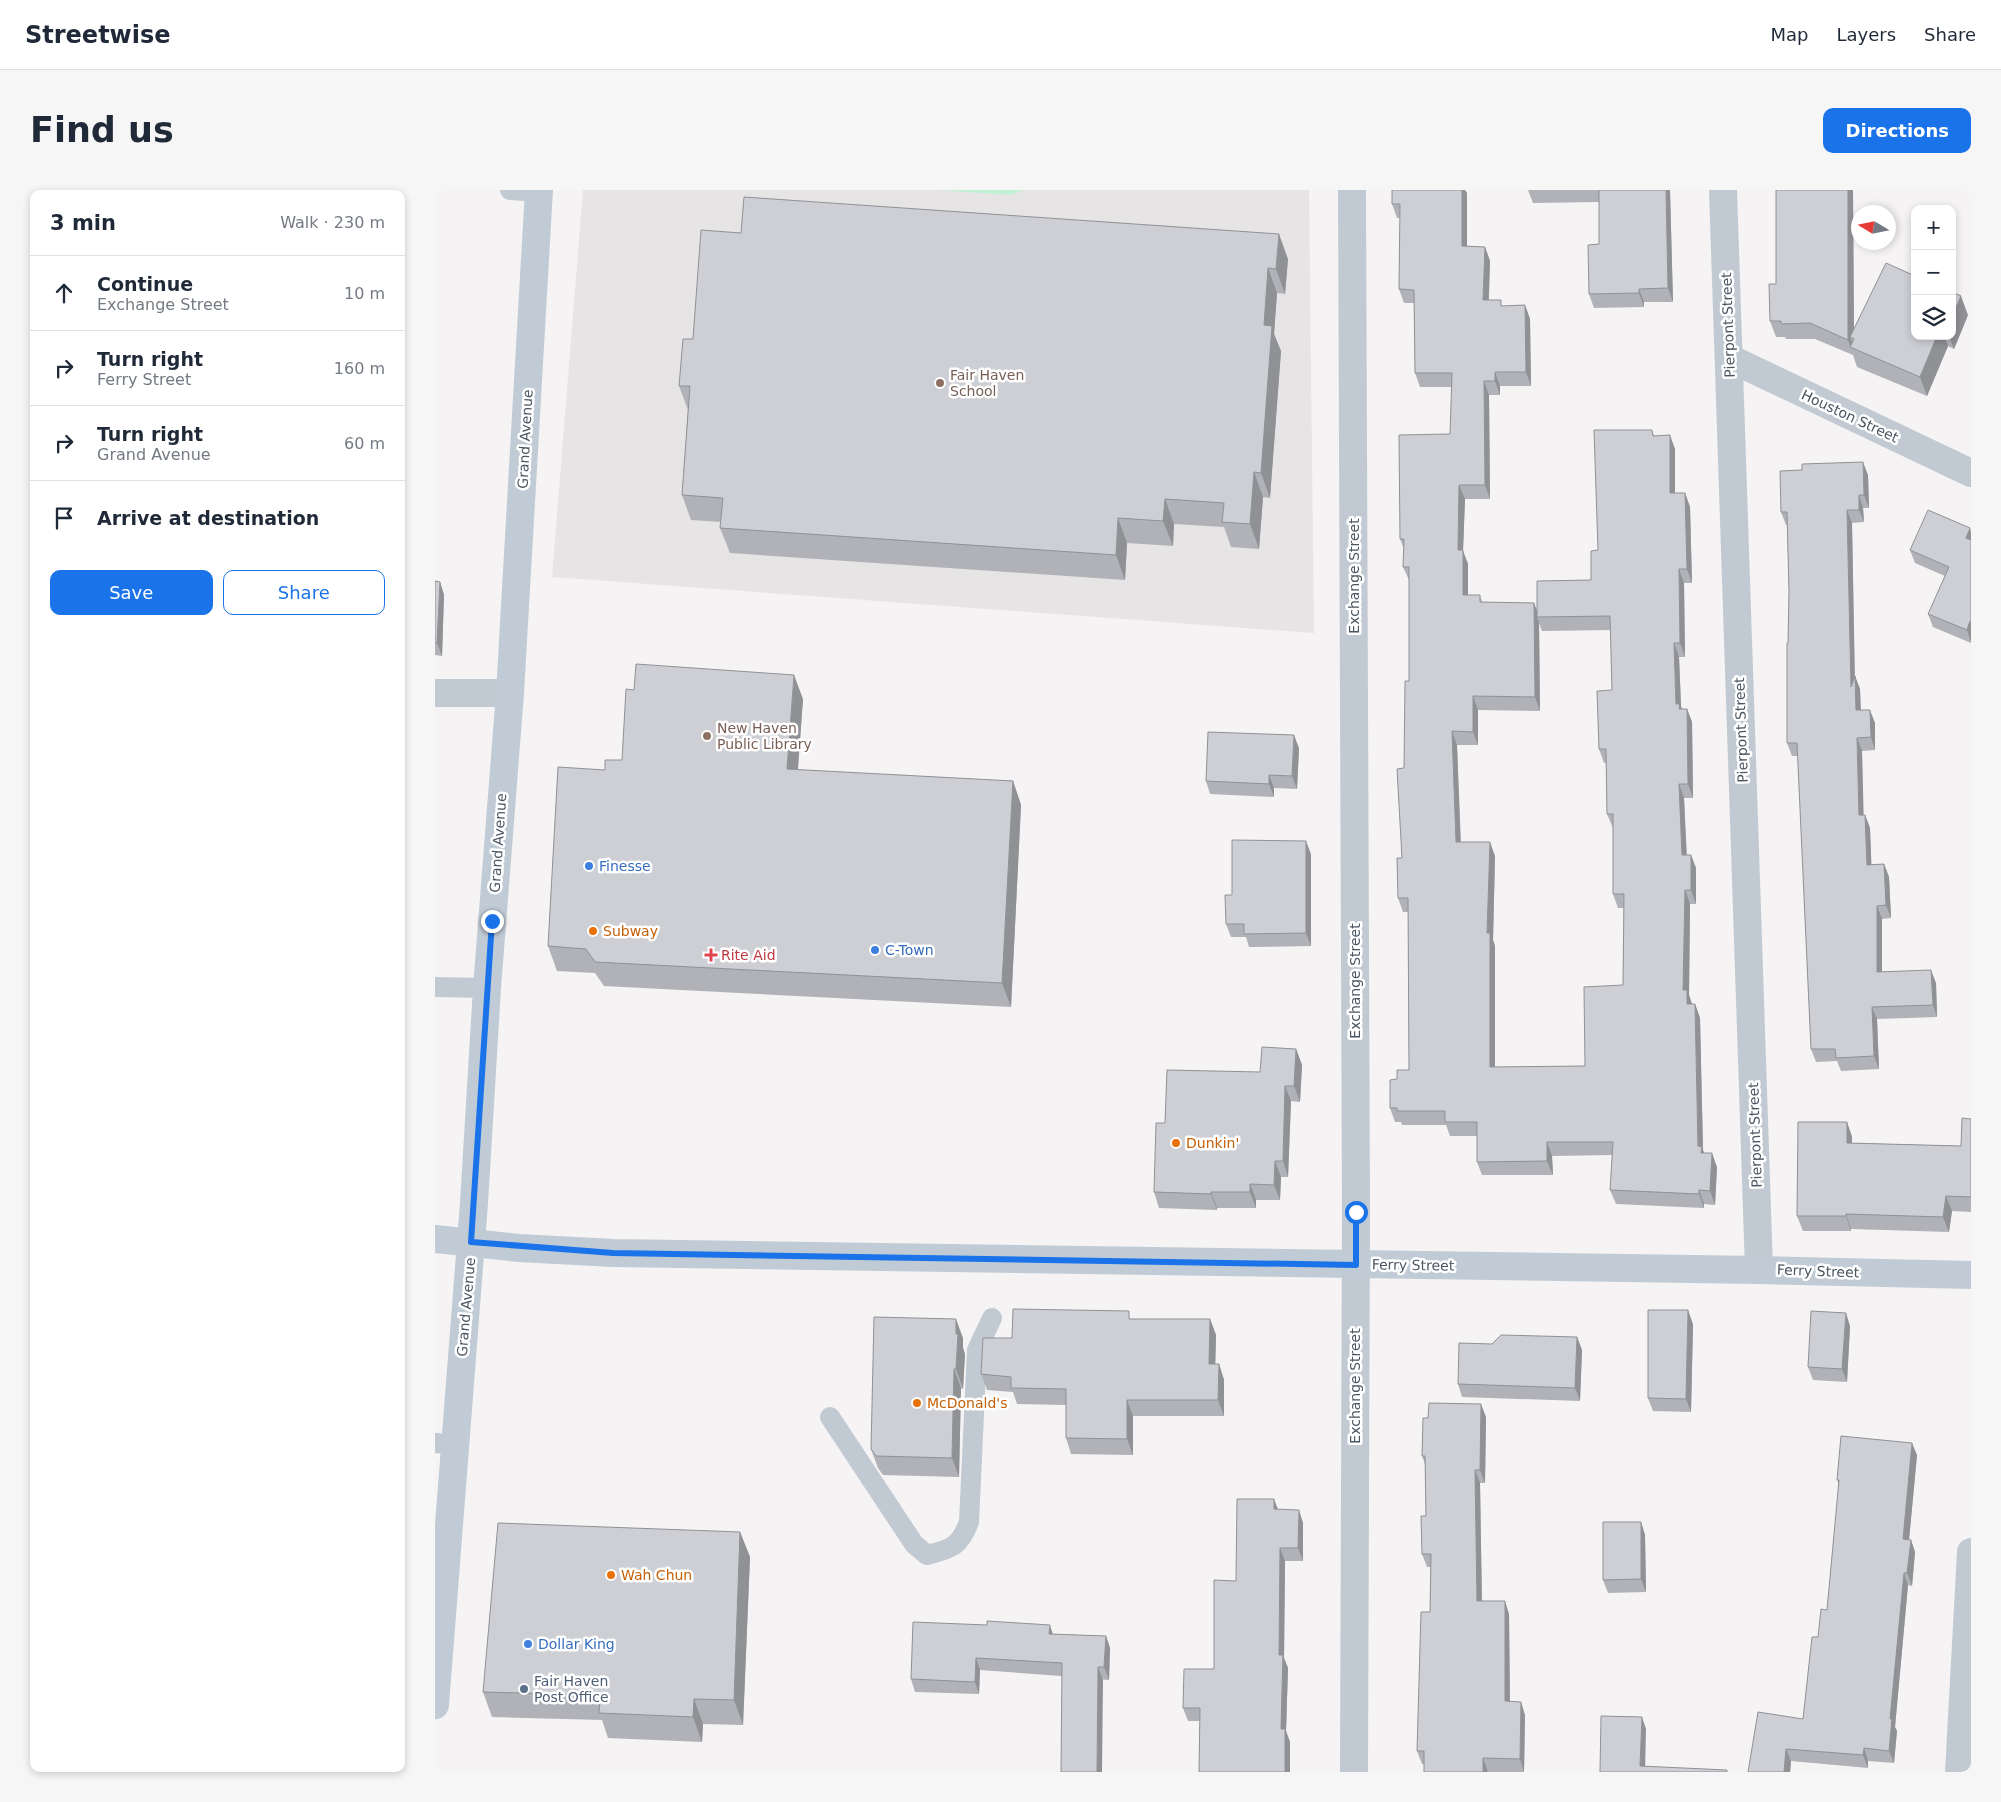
<!DOCTYPE html>
<meta charset="utf-8">
<style>
body{margin:0;font-family:"DejaVu Sans",sans-serif;background:#f6f6f7;color:#1f2937}
.controls{position:absolute;right:15px;top:15px;display:grid;overflow:hidden;border-radius:10px;box-shadow:0 2px 8px #0003}
.controls button{width:45px;height:45px;display:grid;place-items:center;padding:0;border:0;border-bottom:1px solid #e0e1e3;background:#fff;color:#1f2937;font:25px sans-serif}
.compass{position:absolute;left:1416px;top:15px;width:45px;height:45px;border-radius:50%;background:#fff;box-shadow:0 2px 8px #0003;rotate:280deg}
.stop{position:absolute;width:15px;height:15px;margin:-11px;border:4px solid #1a73e8;border-radius:50%;background:#fff}
.stop.end{background:#1a73e8;border-color:#fff;box-shadow:0 1px 5px #0008}
.list{margin:0;padding:0;list-style:none}
h2{display:flex;justify-content:space-between;align-items:center;height:65px;margin:0;padding:0 20px;font-size:21px}
h2 small{font-size:16px;font-weight:400;color:#747a83}
.list li{display:grid;grid-template-columns:32px 1fr auto;gap:15px;align-items:center;box-sizing:border-box;height:75px;padding:0 20px;border-top:1px solid #e0e1e3}
.list b{display:block;font-size:19px;white-space:nowrap}
.list p{margin:0;font-size:16px;white-space:nowrap;color:#747a83}
.list em{font-size:16px;font-style:normal;color:#747a83}
.actions{display:flex;gap:10px;padding:15px 20px}
.actions a{flex:1;padding:11px 0;border:1px solid #1a73e8;border-radius:10px;text-align:center;font-size:18px;color:#1a73e8}
.actions .main{background:#1a73e8;color:#fff}
.icon{flex:none;width:28px;height:28px;fill:none;stroke:currentColor;stroke-width:2;stroke-linecap:round;stroke-linejoin:round}
.map{position:relative;flex:none;width:1536px;height:1582px;overflow:hidden;border-radius:10px}
header{display:flex;align-items:center;gap:30px;box-sizing:border-box;height:70px;padding:0 25px;background:#fff;border-bottom:1px solid #e0e1e3}
header strong{font-size:24px}
nav{display:flex;gap:28px;margin-inline-start:auto;font-size:18px}
.intro{display:flex;align-items:center;justify-content:space-between;box-sizing:border-box;height:120px;padding:0 30px}
h1{margin:0;font-size:35px}
.button{padding:12px 22px;border-radius:10px;background:#1a73e8;color:#fff;font-size:18px;font-weight:700}
main{display:flex;gap:30px;padding:0 30px}
aside{flex:1;background:#fff;border-radius:10px;box-shadow:0 2px 8px #0003}
.map>svg:first-child{display:block}
.education{fill:#e6e4e5}
.green{fill:#c3f1d5}
.lines{fill:none;stroke-linecap:round;stroke-linejoin:round}
.service{stroke:#c1cad2;stroke-width:20}
.minor{stroke:#c1cad2;stroke-width:28}
.secondary{stroke:#c1cbd6;stroke-width:28}
.wall{fill:#b0b2b7;fill-rule:evenodd}
.shaded-wall{fill:#909195}
.building{fill:#cdcfd5;stroke:#909195}
.route{stroke:#1a73e8;stroke-width:6}
.education-dot{fill:#8d6e63;stroke:#fff;stroke-width:2}
.shop-dot{fill:#3f7fe0;stroke:#fff;stroke-width:2}
.food-dot{fill:#e8710a;stroke:#fff;stroke-width:2}
.health-dot{fill:#e0444e;stroke:#fff;stroke-width:2}
.service-dot{fill:#5c6f8a;stroke:#fff;stroke-width:2}
.labels{text-anchor:middle;stroke-width:5;stroke-linejoin:round;paint-order:stroke}
.street-label{font-size:14px;fill:#4a5661;stroke:#fff}
.education-label{font-size:14px;fill:#785e54;stroke:#fff;text-anchor:start}
.shop-label{font-size:14px;fill:#366cbe;stroke:#fff;text-anchor:start}
.food-label{font-size:14px;fill:#c56008;stroke:#fff;text-anchor:start}
.health-label{font-size:14px;fill:#be3a42;stroke:#fff;text-anchor:start}
.service-label{font-size:14px;fill:#4e5e75;stroke:#fff;text-anchor:start}
</style>
<header>
<strong>Streetwise</strong>
<nav><a>Map</a><a>Layers</a><a>Share</a></nav>
</header>
<div class="intro"><h1>Find us</h1><a class="button">Directions</a></div>
<main>
<aside>
<h2>3 min<small>Walk · 230 m</small></h2>
<ul class="list">
<li><svg class="icon" aria-label="ahead" viewBox="0 0 24 24"><path d="M12 20V5M6 11l6-6 6 6"/></svg><div><b>Continue</b><p>Exchange Street</p></div><em>10 m</em></li>
<li><svg class="icon" aria-label="right" viewBox="0 0 24 24"><path d="M7 20v-9h11M14 6l5 5-5 5"/></svg><div><b>Turn right</b><p>Ferry Street</p></div><em>160 m</em></li>
<li><svg class="icon" aria-label="right" viewBox="0 0 24 24"><path d="M7 20v-9h11M14 6l5 5-5 5"/></svg><div><b>Turn right</b><p>Grand Avenue</p></div><em>60 m</em></li>
<li><svg class="icon" aria-label="arrive" viewBox="0 0 24 24"><path d="M6 21V4h12l-3 4 3 4H6"/></svg><div><b>Arrive at destination</b></div></li>
</ul>
<div class="actions"><a class="main">Save</a><a>Share</a></div>
</aside>
<div class="map">
<svg width="1536" height="1582" viewBox="0 0 1536 1582">
<rect width="100%" height="100%" fill="#f5f3f3"/>
<path class="education" d="M148,0H874L879,443L117,387Z"/>
<path class="green" d="M502,0H589L576,5Z"/>
<g class="lines">
<path class="service" d="M75,0L104,2
M0,797L52,798
M395,1227L479,1354L492,1365C517,1359 525,1356 534,1332L542,1160L557,1128
M0,1253L20,1255"/>
<path class="minor" d="M917,0L921,1022L919,1582
M1288,0L1324,1080
M1294,168L1536,283
M0,503H75
M1524,1582L1536,1362"/>
<path class="secondary" d="M0,1049L84,1058L178,1063L1324,1080L1536,1085
M0,1515L39,1013L52,798L75,503L104,0"/>
</g>
<path class="wall" d="M1093,0H1235L1238,112H1209V117L1159,118L1154,104L1164,54V12L1098,13Z
M1341,0H1418L1419,140L1480,146H1517L1533,125L1519,159L1513,156L1492,206L1422,177L1418,165L1380,149H1351L1350,147H1341L1335,131L1341,94Z
M1032,3V56L1050,57L1055,71L1054,110L1068,116L1090,115L1095,129L1096,196H1065V205H1054L1055,309H1030L1028,361L1033,374V405H1045L1047,412L1099,413L1102,420L1156,390L1163,360L1217,240L1219,246L1240,259V303H1250L1255,317L1257,393H1249L1250,467H1244L1246,516V519H1252L1257,532L1258,608H1249L1252,665H1256L1261,678V714H1255L1254,805L1257,814H1260L1265,828L1268,960L1269,963L1282,977L1280,1015L1269,1014V1018L1181,1014L1175,1000L1178,965L1117,966L1118,985H1047L1042,972V946H1015L1011,935H967L966,932H960L955,918L962,889L974,880L973,722H968L963,708L967,668L969,578L974,491V390L968,377L969,359L965,349L1015,244L1017,197H985L980,183L979,113H969L964,99L965,28H962L957,14ZM1104,433L1107,441L1176,440L1177,500L1164,559L1169,573H1171L1172,624L1178,638V704L1183,718H1189L1188,795L1150,876L1060,877V756L1058,750L1060,666L1026,652L1022,555H1043V520L1105,521Z
M306,43L853,69L850,104L842,103L839,144L846,161L835,308L828,307L824,359L796,357L789,337L739,334L738,356L692,353L690,390L295,363L285,338L286,332L256,330L247,305L253,220L244,196L258,149Z
M1433,285L1434,318H1428L1429,332L1417,333L1420,487V486L1425,499L1426,520L1440,533V560L1427,561L1428,625H1430L1435,638L1436,675L1449,674L1454,687L1456,728L1447,729V782L1501,793L1502,827L1442,829L1444,879L1406,881L1402,871L1381,872L1376,859L1363,566H1357L1352,553L1354,401L1352,335H1351L1346,322Z
M1536,342V453L1498,437L1493,424L1510,386L1480,373L1475,360Z
M0,391L5,392L9,405L7,466L0,465Z
M368,509L363,580L578,591L586,615L576,817L169,796L160,783L122,781L113,756L170,580L187,570Z
M864,558L862,599L839,598V607L775,604L771,591Z
M876,664V756L814,757L811,747H796L791,734L797,705Z
M861,859L867,875L865,912L856,911L853,987H846L845,1010H821V1018H782V1020L724,1018L719,1002L730,933L825,882Z
M1536,929V1022L1517,1021L1514,1042L1416,1039V1041H1368L1362,1026L1412,932L1417,947V953L1526,956Z
M697,1129H775L781,1145L780,1174H784L789,1190V1226H698V1265L636,1264L631,1248V1215L582,1214L578,1202L552,1200L546,1184L577,1148Z
M1258,1134L1256,1222L1218,1221L1213,1208Z
M1415,1136L1412,1192L1378,1190L1373,1177Z
M1142,1147L1147,1160L1145,1211L1027,1207L1023,1194L1057,1154Z
M528,1148V1158L530,1164L528,1199L526,1198L524,1287L448,1285L443,1278L436,1259Z
M1051,1227L1050,1293H1045L1047,1411L1074,1424L1075,1511L1090,1525L1089,1582H1053L987,1574L982,1561L995,1422L996,1377H992L987,1364L991,1326L990,1274L987,1266L993,1228Z
M1482,1265L1474,1349L1476,1350L1480,1362L1477,1396L1473,1395L1460,1537L1462,1541L1459,1573L1433,1571V1578L1356,1571L1355,1582H1313L1368,1529L1383,1447L1392,1420L1404,1295L1402,1290Z
M843,1319L868,1333V1371H850L849,1468L853,1478L851,1541L855,1552V1582H764L765,1531H753L748,1518L779,1479L801,1391Z
M1206,1332L1210,1345L1211,1402L1173,1403L1168,1390Z
M305,1342L315,1367L308,1535L268,1534L267,1552L173,1548L167,1530L57,1527L48,1502Z
M552,1435L618,1444L671,1446L675,1458L674,1490L626,1486L545,1480L544,1504L480,1502L476,1489Z"/>
<path class="shaded-wall" d="M1027,0H1030L1032,3V70L1027,56Z
M1231,0H1235L1238,112L1233,98Z
M1413,0H1418L1419,149L1415,147L1419,157L1416,158L1413,150Z
M844,44L853,69L850,104L841,79Z
M1050,57L1055,71L1053,124L1048,110Z
M833,78L842,103L839,144L846,161L835,308L826,283L829,135Z
M1204,99L1209,112V117L1204,103Z
M1526,106L1533,125L1519,159L1514,146H1517V127Z
M1090,115L1095,129L1096,196L1091,182Z
M1502,146H1509L1513,156L1492,206L1485,187Z
M1060,182L1065,196V205L1060,191Z
M1049,191L1054,205L1055,309L1050,295Z
M1235,245L1240,259V317L1235,303Z
M1428,272L1433,285L1434,318L1429,305Z
M819,282L828,307L824,359L815,334Z
M1024,295L1030,309L1028,361L1033,374V419L1028,405L1023,360Z
M1250,303L1255,317L1257,393L1252,379Z
M1424,305L1428,318L1429,332L1424,320Z
M730,309L739,334L738,356L728,331Z
M1412,320L1417,333L1420,509L1416,497Z
M683,328L692,353L690,390L681,365Z
M1535,338L1536,342V360L1531,348Z
M1244,379L1249,393L1250,467L1245,453Z
M5,392L9,405L7,466L2,453Z
M1099,413L1104,427H1102L1104,433L1105,521L1100,507Z
M1535,431L1536,434V452L1532,440Z
M1239,453L1244,467L1246,516L1250,528L1241,514Z
M359,485L368,509L361,603L352,579Z
M1420,486L1425,499L1426,533L1421,520Z
M1038,506L1043,520V555L1038,542Z
M1252,519L1257,532L1258,608L1253,594Z
M1435,520L1440,533V560L1436,547Z
M1017,541L1022,555L1026,666L1021,652Z
M859,545L864,558L862,599L857,586Z
M1422,548L1427,561L1429,638L1424,625Z
M834,585L839,598V607L834,594Z
M578,591L586,615L576,817L567,793Z
M1244,594L1249,608L1252,679L1247,665Z
M1430,625L1435,638L1437,688L1432,675Z
M871,651L876,664V756L871,743Z
M1055,652L1060,666L1058,750L1060,756V890L1055,877L1052,743Z
M1256,665L1261,678V714L1256,700Z
M1449,674L1454,687L1456,728L1451,715Z
M1250,700L1255,714L1254,805L1257,814H1252L1248,800Z
M1442,716L1447,729V795L1442,782Z
M1496,780L1501,793L1502,827L1498,815Z
M1260,814L1265,828L1268,960L1272,970L1271,977L1263,956Z
M1437,817L1442,829L1444,879L1439,866Z
M861,859L867,875L865,912L859,896Z
M850,896L856,911L853,987L848,971Z
M1412,932L1417,947V968L1412,953Z
M1112,952L1117,966L1118,985L1112,971Z
M1277,963L1282,977L1280,1015L1275,1001Z
M840,971L846,987L845,1010L839,995Z
M815,994L821,1010V1018L815,1002Z
M1264,1000L1269,1014V1018L1264,1004Z
M776,1002L782,1018V1020L776,1004Z
M1511,1006L1517,1021L1514,1042L1508,1027Z
M1411,1024L1416,1039V1041L1411,1026Z
M1253,1120L1258,1134L1256,1222L1251,1209Z
M1411,1123L1415,1136L1412,1192L1407,1179Z
M521,1129L528,1148V1158L530,1164L528,1199L521,1179Z
M775,1129L781,1145L780,1190L774,1174Z
M1142,1147L1147,1160L1145,1211L1140,1198Z
M784,1174L789,1190V1226L783,1210Z
M519,1179L526,1198L524,1287L517,1268Z
M692,1210L698,1226V1265L692,1249Z
M1046,1214L1051,1227L1050,1293L1045,1280Z
M1477,1253L1482,1265L1473,1361L1468,1349Z
M1040,1280L1045,1293L1047,1424L1042,1411Z
M839,1309L844,1322L839,1319Z
M864,1320L868,1333V1371L863,1358Z
M1206,1332L1210,1345L1211,1402L1206,1389Z
M305,1342L315,1367L308,1535L299,1510Z
M1476,1350L1480,1362L1477,1396L1472,1383Z
M845,1358L850,1371L849,1468L853,1478L851,1541L855,1552V1582H850L846,1539L844,1465Z
M1469,1383L1473,1395L1460,1537L1462,1541L1459,1573L1454,1561L1455,1529Z
M1070,1411L1074,1424L1075,1524L1070,1511Z
M615,1435L619,1448L614,1444Z
M671,1446L675,1458L674,1490L669,1477Z
M541,1468L545,1480L544,1504L540,1492Z
M663,1477L668,1490L667,1582H662Z
M259,1509L268,1534L267,1552L258,1527Z
M1086,1512L1090,1525L1089,1582L1085,1569Z
M1207,1527L1211,1539L1210,1582L1205,1576Z
M1429,1558L1433,1571V1578L1428,1565Z
M1351,1559L1356,1571L1355,1582H1349Z
M1048,1568L1053,1582H1048Z"/>
<path class="building" d="M957,0H1027V56L1050,57L1048,110H1066V116L1090,115L1091,182H1060V191H1049L1050,295H1024L1023,360H1028V405H1045V412L1099,413L1100,507L1038,506V542L1017,541L1021,652H1055L1052,743H1055V877L1150,876L1149,797L1188,795L1189,704H1178V624H1172L1171,559H1164L1162,501L1177,500L1175,426L1102,427V391L1156,390V361L1163,360L1159,240H1217L1218,246L1235,245V303H1250L1252,379H1244L1245,453H1239L1241,514H1245L1244,519H1252L1253,594H1244L1247,665H1256V700H1250L1248,800H1252V814H1260L1263,956L1267,957L1266,963H1277L1275,1001L1264,1000V1004L1175,1000L1178,952H1112V971L1042,972V932H1010V921H962V918H955V890L962,889V880H974L973,708H963L962,668H967L962,579L969,578L970,491H974V377H968L969,349H965L964,245L1015,244L1017,183H980L979,100L964,99L965,14H957Z
M1164,0H1231L1233,98L1204,99V103L1154,104L1153,55L1164,54Z
M1341,0H1413V150L1375,133L1346,134V131H1335L1334,94H1341Z
M309,7L844,44L841,79L833,78L829,135L837,136L826,283L819,282L815,334L787,332L789,313L730,309L728,331L683,328L681,365L285,338L288,308L247,305L255,196H244L248,149H258L266,40L306,43Z
M1451,73L1480,86V146H1502L1485,187L1415,157L1419,149L1415,147Z
M1517,102L1526,106L1517,127Z
M1428,272L1429,305H1424V320H1412L1416,497L1420,486L1421,520H1435L1436,547L1422,548L1424,625H1430L1432,675L1449,674L1451,715L1442,716V782L1496,780L1498,815L1437,817L1439,866L1401,868L1400,859H1376L1362,553H1352V453H1353L1354,401L1352,322H1346L1345,281L1367,280V274Z
M1493,320L1535,338L1531,348L1536,350V432L1535,431L1532,440L1493,424L1514,377L1475,360Z
M0,391L5,392L2,453H0Z
M201,474L359,485L352,579L578,591L567,793L160,772L151,759L113,756L123,577L170,580V570H187L191,499L199,500Z
M773,542L859,545L857,586L834,585V594L771,591Z
M797,650L871,651V743L809,744V734H791L790,705H797Z
M827,857L861,859L859,896H850L848,971H840L839,995L815,994V1002H776V1004L719,1002L721,933H730L732,880L825,882Z
M1527,928L1536,929V1007L1511,1006L1508,1027L1411,1024V1026H1362L1363,932H1412V953L1526,956Z
M578,1119L694,1121V1129H775L774,1174H784L783,1210H692V1249L631,1248V1199L576,1198V1187L546,1184L548,1148H577Z
M1213,1120H1253L1251,1209L1213,1208Z
M1376,1121L1411,1123L1407,1179L1373,1177Z
M439,1127L521,1129V1144H523L521,1179H519L517,1268L441,1266L436,1259Z
M1066,1145L1142,1147L1140,1198L1023,1194L1024,1153L1057,1154Z
M994,1213L1046,1214L1045,1280H1040L1042,1411H1070V1511L1086,1512L1085,1569L1048,1568V1582H989V1561H982L986,1422H995L996,1364H987L986,1326H991L990,1266H987L988,1228H993Z
M1406,1246L1477,1253L1468,1349L1476,1350L1472,1383H1469L1455,1529H1457L1454,1561L1429,1558L1428,1565L1351,1559L1349,1582H1313L1323,1522L1368,1529L1377,1447H1383L1386,1419L1392,1420L1404,1290H1402Z
M802,1309H839V1319L864,1320L863,1358H845L844,1465H848L846,1539H850V1582H764L765,1518H748L749,1479H779V1390L801,1391Z
M1168,1332H1206V1389L1168,1390Z
M63,1333L305,1342L299,1510L259,1509L258,1527L164,1523L165,1505L48,1502Z
M552,1431L615,1435L614,1444L671,1446L669,1477H663L662,1582H626L627,1473L541,1468L540,1492L476,1489L478,1432L552,1435Z
M1166,1526L1207,1527L1205,1576L1292,1580V1582H1165Z"/>
<g class="lines">
<path class="route" d="M57,731L36,1052L178,1063L921,1075V1022"/>
</g>
<g class="education-dot">
<circle cx="505" cy="193" r="5"/>
<circle cx="272" cy="546" r="5"/>
</g>
<g class="shop-dot">
<circle cx="154" cy="676" r="5"/>
<circle cx="440" cy="760" r="5"/>
<circle cx="93" cy="1454" r="5"/>
</g>
<g class="food-dot">
<circle cx="158" cy="741" r="5"/>
<circle cx="741" cy="953" r="5"/>
<circle cx="482" cy="1213" r="5"/>
<circle cx="176" cy="1385" r="5"/>
</g>
<path class="health-dot" d="M273.5 757.5h5v5h5v5h-5v5h-5v-5h-5v-5h5z"/>
<circle class="service-dot" cx="89" cy="1499" r="5"/>
<g class="labels">
<g class="street-label">
<text transform="translate(1293 135) rotate(-92)" y="5">Pierpont Street</text>
<text transform="translate(1415 226) rotate(25)" y="5">Houston Street</text>
<text transform="translate(90 249) rotate(-87)" y="5">Grand Avenue</text>
<text transform="translate(919 386) rotate(-90)" y="5">Exchange Street</text>
<text transform="translate(1306 540) rotate(-92)" y="5">Pierpont Street</text>
<text transform="translate(63 653) rotate(-86)" y="5">Grand Avenue</text>
<text transform="translate(920 791) rotate(-90)" y="5">Exchange Street</text>
<text transform="translate(1320 945) rotate(-92)" y="5">Pierpont Street</text>
<text transform="translate(978 1075) rotate(1)" y="5">Ferry Street</text>
<text transform="translate(1383 1081) rotate(2)" y="5">Ferry Street</text>
<text transform="translate(31 1117) rotate(-85)" y="5">Grand Avenue</text>
<text transform="translate(920 1196) rotate(-90)" y="5">Exchange Street</text>
</g>
<g class="education-label">
<text x="515" y="190">Fair Haven<tspan x="515" dy="16">School</tspan></text>
<text x="282" y="543">New Haven<tspan x="282" dy="16">Public Library</tspan></text>
</g>
<g class="shop-label">
<text x="164" y="681">Finesse</text>
<text x="450" y="765">C-Town</text>
<text x="103" y="1459">Dollar King</text>
</g>
<g class="food-label">
<text x="168" y="746">Subway</text>
<text x="751" y="958">Dunkin'</text>
<text x="492" y="1218">McDonald's</text>
<text x="186" y="1390">Wah Chun</text>
</g>
<g class="health-label">
<text x="286" y="770">Rite Aid</text>
</g>
<g class="service-label">
<text x="99" y="1496">Fair Haven<tspan x="99" dy="16">Post Office</tspan></text>
</g>
</g>
</svg>
<div class="controls">
<button>+</button>
<button>−</button>
<button><svg class="icon" aria-label="layers" viewBox="0 0 24 24"><path d="M12 4l9 5-9 5-9-5zM3 14l9 5 9-5"/></svg></button>
</div>
<svg class="compass" viewBox="-18 -18 36 36"><path d="M0-13l5 13h-10z" fill="#e53935"/><path d="M0 13l5-13h-10z" fill="#747a83"/></svg>
<div class="stop" style="left:921px;top:1022px"></div>
<div class="stop end" style="left:57px;top:731px"></div>
</div>
</main>
